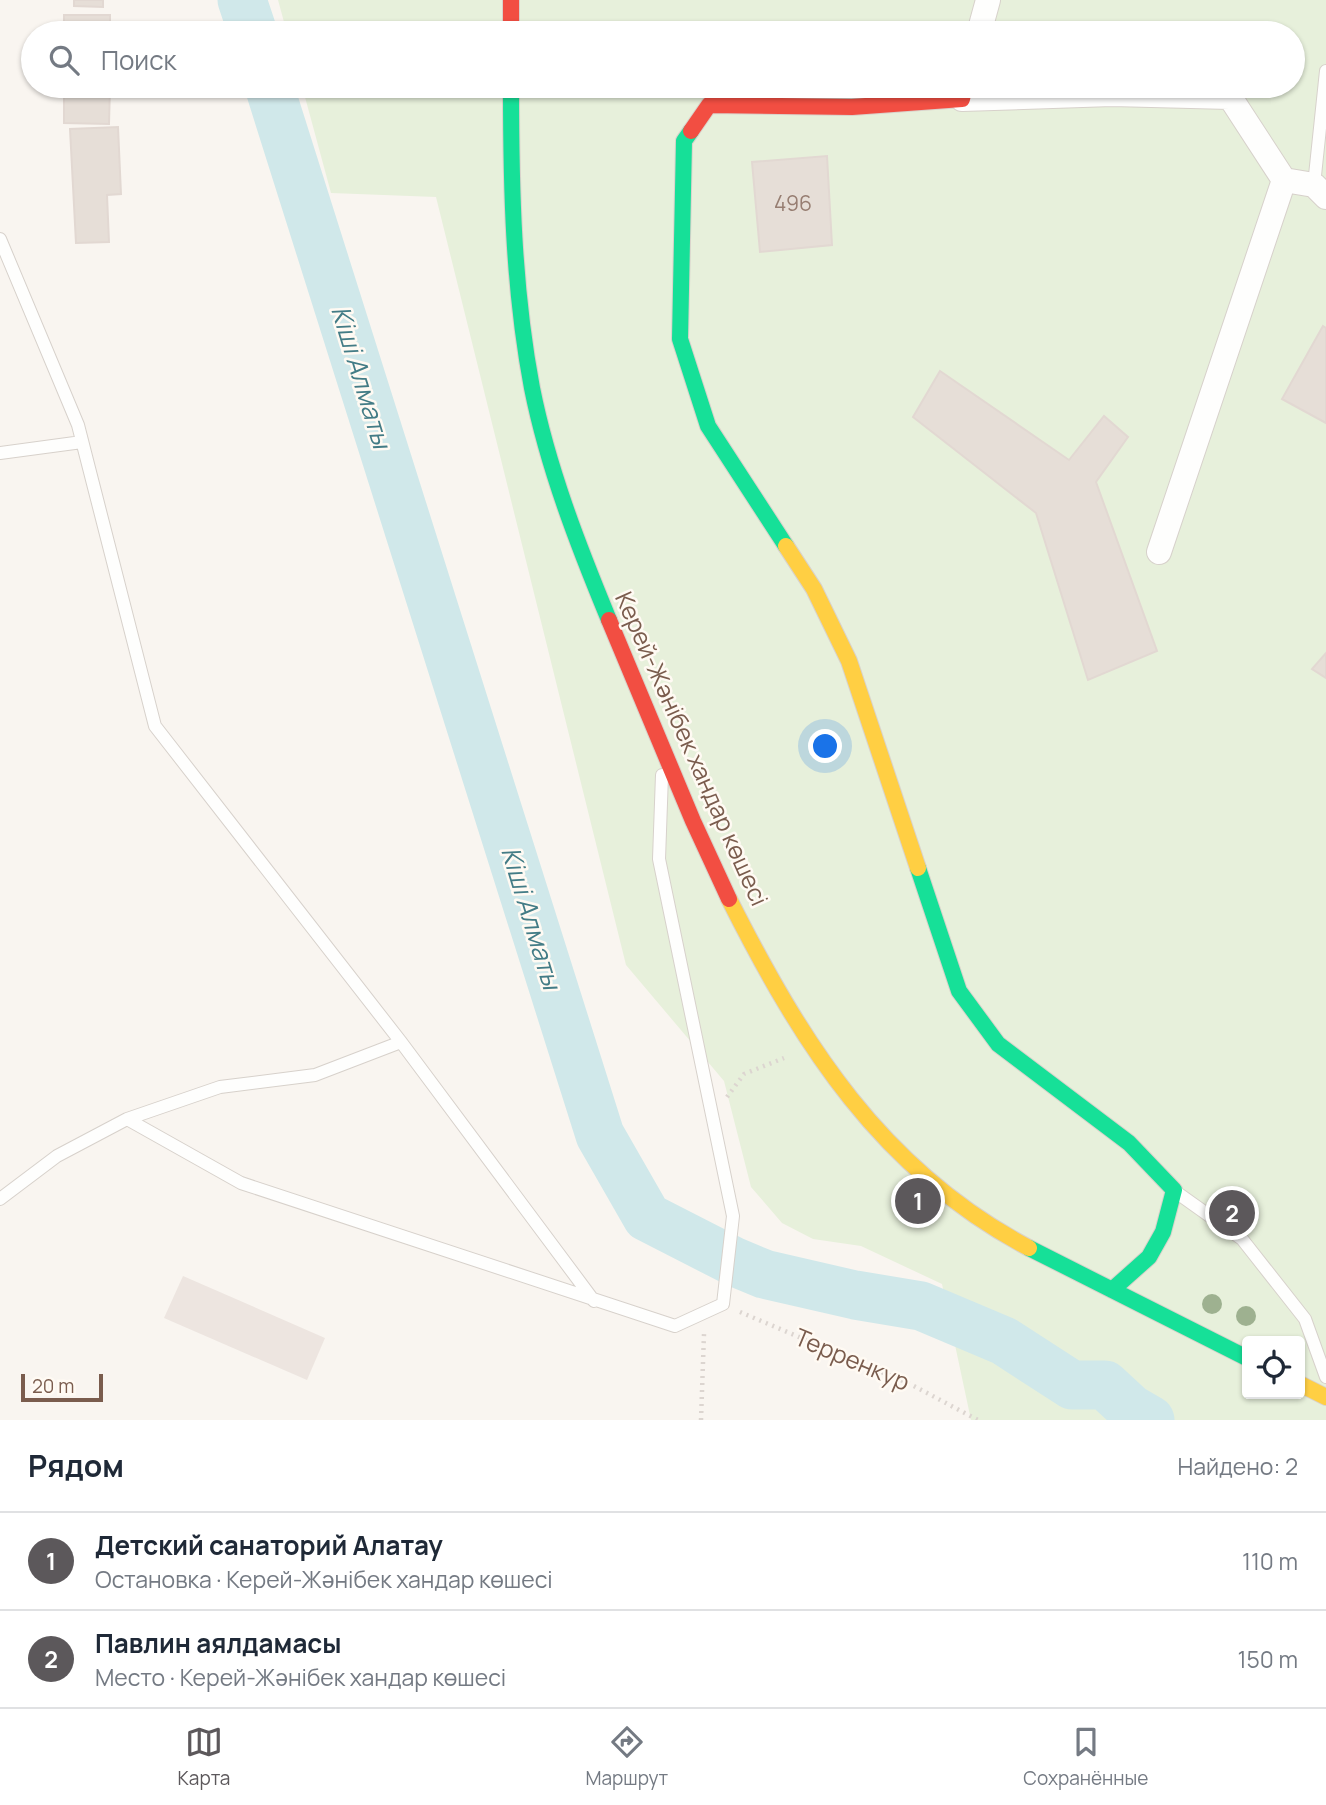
<!DOCTYPE html>
<html lang="ru">
<meta charset="utf-8">
<style>
body{margin:0;font-family:Manrope,sans-serif;background:#f6f6f7;color:#1f2937}
.controls{position:absolute;right:21px;bottom:21px;display:grid;overflow:hidden;border-radius:7px;box-shadow:0 2px 5px #0004}
.controls button{width:63px;height:63px;display:grid;place-items:center;padding:0;border:0;border-bottom:2px solid #e0e1e3;background:#fff;color:#1f2937;font:35px sans-serif}
.scale{position:absolute;left:21px;bottom:18px;width:82px;box-sizing:border-box;padding-left:7px;border:4px solid #7a5c4d;border-top:0;font-size:19px;line-height:24px;white-space:nowrap;color:#7a5c4d;-webkit-text-stroke:5px #fffaf3;paint-order:stroke}
.you{position:absolute;left:826px;top:747px;width:24px;height:24px;margin:-18px;border:5px solid #fff;border-radius:50%;background:#1a73e8;box-shadow:0 0 0 10px #1a73e833}
.badge{display:grid;place-items:center;width:46px;height:46px;border-radius:50%;background:#5c585b;color:#fff;font-size:23px;font-weight:700}
.pin{position:absolute;translate:-50% -50%;border:4px solid #fff;box-shadow:0 2px 7px #0006}
.list{margin:0;padding:0;list-style:none}
h2{display:flex;justify-content:space-between;align-items:center;height:91px;margin:0;padding:0 28px;font-size:30px}
h2 small{font-size:23px;font-weight:400;color:#747a83}
.list li{display:grid;grid-template-columns:46px 1fr auto;gap:21px;align-items:center;box-sizing:border-box;height:98px;padding:0 28px;border-top:2px solid #e0e1e3}
.list b{display:block;font-size:26px;white-space:nowrap}
.list p{margin:0;font-size:23px;white-space:nowrap;color:#747a83}
.list em{font-size:23px;font-style:normal;color:#747a83}
.icon{flex:none;width:38px;height:38px;fill:none;stroke:currentColor;stroke-width:2;stroke-linecap:round;stroke-linejoin:round}
.map{position:relative;flex:none;width:1326px;height:1420px;overflow:hidden}
.search{position:absolute;background:#fff;box-shadow:0 2px 5px #0004;left:21px;right:21px;top:21px;height:77px;display:flex;align-items:center;gap:18px;box-sizing:border-box;padding:0 24px;border-radius:38px;color:#747a83;font-size:26px}
.sheet{height:287px;background:#fff}
nav{display:flex;justify-content:space-around;align-items:center;box-sizing:border-box;height:98px;border-top:2px solid #e0e1e3;background:#fff;font-size:19px;color:#747a83}
nav a{display:grid;justify-items:center;gap:4px}
nav .on{color:#5c585b}
.map>svg:first-child{display:block}
.industrial{fill:#ede5e0}
.green{fill:#e7f0db;fill-rule:evenodd}
.lines{fill:none;stroke-linecap:round;stroke-linejoin:round}
.river{stroke:#d0e8ea;stroke-width:49}
.building{fill:#e6ded7;stroke:#e2d8d2;stroke-width:2}
.lane-casing{stroke:#d7d1cb;stroke-width:14}
.street-casing{stroke:#d7d1cb;stroke-width:26}
.fast-casing{stroke:#d9d2cb;stroke-width:18}
.slow-casing{stroke:#d9d2cb;stroke-width:18}
.jam-casing{stroke:#d9d2cb;stroke-width:18}
.path{stroke:#dcd5d0;stroke-width:4.5;stroke-dasharray:2 5;stroke-linecap:butt}
.lane{stroke:#fefefd;stroke-width:12}
.street{stroke:#fefefd;stroke-width:24}
.fast{stroke:#16e098;stroke-width:16}
.slow{stroke:#ffcf43;stroke-width:16}
.jam{stroke:#f24e42;stroke-width:16}
.tree{fill:#9eb190}
.labels{text-anchor:middle;stroke-width:5;stroke-linejoin:round;paint-order:stroke}
.number-label{font-size:21px;fill:#977e72}
.street-label{font-size:24px;fill:#7a5c4d;stroke:#fffaf3}
.water-label{font-size:26px;font-style:italic;fill:#437c86;stroke:#fffaf3}
</style>
<div class="map">
<svg width="1326" height="1420" viewBox="0 0 1326 1420">
<rect width="100%" height="100%" fill="#f9f5f0"/>
<path class="industrial" d="M183,1276L325,1338L307,1380L164,1318Z"/>
<path class="green" d="M278,0H1326V1420H971L942,1284L861,1246L813,1239L782,1223L751,1187L724,1081L626,965L436,197L331,193L302,86H1293V33H287ZM1247,1341H1300V1394H1247Z"/>
<g class="lines">
<path class="river" d="M242,0L253,33
M269,86L600,1135L647,1217L735,1262L764,1274L855,1295L921,1306L1004,1341L1072,1385H1105L1131,1409L1150,1420"/>
</g>
<path class="building" d="M74,0H103V7L74,6Z
M64,15H110V33H64Z
M64,86H110L109,124L64,123Z
M118,127L121,194L107,195L109,242L76,243L70,129Z
M827,156L832,245L760,252L752,162Z
M1323,326L1326,328V423L1282,399Z
M940,371L1069,460L1104,416L1128,437L1096,482L1157,651L1088,680L1036,513L913,417Z
M1326,653V678L1312,669Z"/>
<g class="lines">
<defs>
<path id="lane" d="M1314,185L1326,71
M0,239L78,425L155,726L401,1042L594,1301
M0,453L82,442
M127,1119L241,1183L675,1326L723,1304L733,1216L659,859L662,775
M1176,1192L1242,1239L1305,1319L1326,1377
M0,1199L57,1156L127,1119L220,1087L315,1075L401,1042"/>
<path id="street" d="M979,33L988,0
M962,99L1112,94L1230,97L1284,180L1314,185L1326,197
M1159,552L1284,180"/>
<path id="fast" d="M511,86C511,187 513,288 532,388C548,468 578,545 609,620
M691,131L684,141L680,339L708,426L786,546
M918,868L959,991L998,1044L1129,1143L1174,1190L1163,1232L1149,1257L1112,1290
M1029,1248L1247,1358"/>
<path id="slow" d="M786,546L814,589L849,661L918,868
M729,899C802,1044 881,1170 1029,1248
M1300,1384L1326,1397"/>
<path id="jam" d="M511,0V33
M691,131L709,105L852,107L962,99L965,86
M609,620L693,821L729,899"/>
</defs>
<use href="#lane" class="lane-casing"/>
<use href="#street" class="street-casing"/>
<use href="#fast" class="fast-casing"/>
<use href="#slow" class="slow-casing"/>
<use href="#jam" class="jam-casing"/>
<path class="path" d="M727,1097L744,1074L784,1058
M740,1312L910,1384L978,1420
M701,1420L704,1334"/>
<use href="#lane" class="lane"/>
<use href="#street" class="street"/>
<use href="#fast" class="fast"/>
<use href="#slow" class="slow"/>
<use href="#jam" class="jam"/>
</g>
<g class="tree">
<circle cx="1212" cy="1304" r="10"/>
<circle cx="1246" cy="1316" r="10"/>
</g>
<g class="labels">
<g class="number-label">
<text x="793" y="211">496</text>
</g>
<g class="street-label">
<text transform="translate(691 749) rotate(66)" y="8">Керей-Жәнібек хандар көшесі</text>
<text transform="translate(852 1360) rotate(23)" y="8">Терренкур</text>
</g>
<g class="water-label">
<text transform="translate(361 377) rotate(73)" y="9">Кіші Алматы</text>
<text transform="translate(531 918) rotate(73)" y="9">Кіші Алматы</text>
</g>
</g>
</svg>
<div class="controls">
<button><svg class="icon" aria-label="locate" viewBox="0 0 24 24"><circle cx="12" cy="12" r="6"/><path d="M12 2v4M12 18v4M2 12h4M18 12h4"/></svg></button>
</div>
<div class="scale">20 m</div>
<div class="you"></div>
<div class="pin badge" style="left:918px;top:1201px">1</div>
<div class="pin badge" style="left:1232px;top:1213px">2</div>
<div class="search"><svg class="icon" aria-label="search" viewBox="0 0 24 24"><circle cx="10" cy="10" r="6"/><path d="M15 15l6 6"/></svg>Поиск</div>
</div>
<section class="sheet">
<h2>Рядом<small>Найдено: 2</small></h2>
<ul class="list">
<li><span class="badge">1</span><div><b>Детский санаторий Алатау</b><p>Остановка · Керей-Жәнібек хандар көшесі</p></div><em>110 m</em></li>
<li><span class="badge">2</span><div><b>Павлин аялдамасы</b><p>Место · Керей-Жәнібек хандар көшесі</p></div><em>150 m</em></li>
</ul>
</section>
<nav>
<a class="on"><svg class="icon" aria-label="map" viewBox="0 0 24 24"><path d="M3 6l6-2 6 2 6-2v14l-6 2-6-2-6 2zM9 4v14M15 6v14"/></svg>Карта</a>
<a><svg class="icon" aria-label="directions" viewBox="0 0 24 24"><path d="M12 3l9 9-9 9-9-9zM9 14v-3h6M13 9l2 2-2 2"/></svg>Маршрут</a>
<a><svg class="icon" aria-label="saved" viewBox="0 0 24 24"><path d="M7 4h10v16l-5-4-5 4z"/></svg>Сохранённые</a>
</nav>
